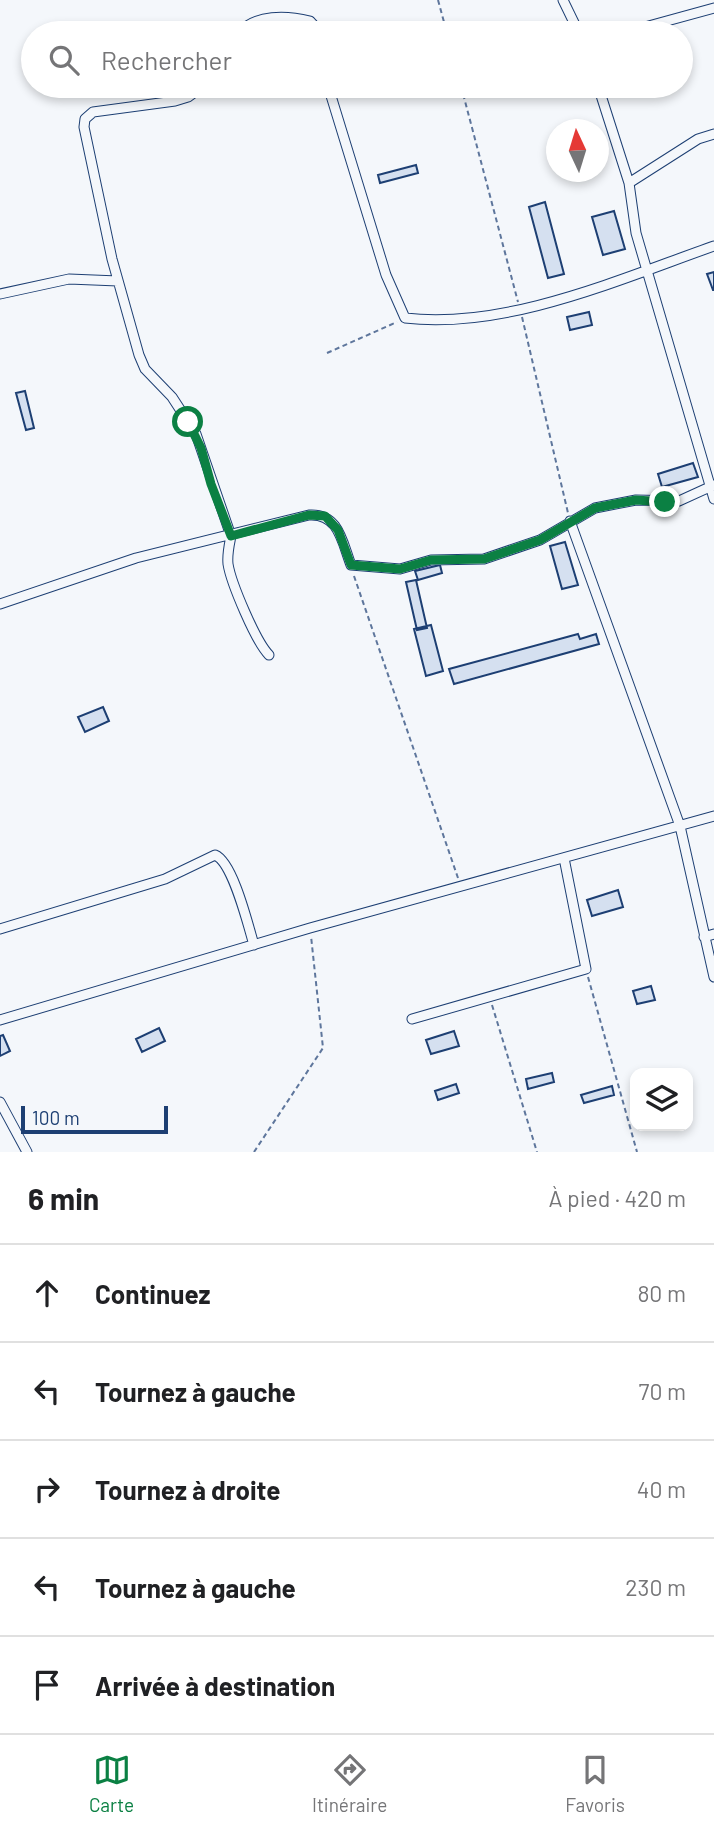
<!DOCTYPE html>
<html lang="fr">
<meta charset="utf-8">
<style>
body{margin:0;font-family:Barlow,sans-serif;background:#f2f2f2;color:#202124}
.controls{position:absolute;right:21px;bottom:21px;display:grid;overflow:hidden;border-radius:14px;box-shadow:0 4px 10px #0003}
.controls button{width:63px;height:63px;display:grid;place-items:center;padding:0;border:0;border-bottom:2px solid #e0e0e0;background:#fff;color:#202124;font:35px sans-serif}
.compass{position:absolute;left:546px;top:119px;width:63px;height:63px;border-radius:50%;background:#fff;box-shadow:0 4px 10px #0003;rotate:356deg}
.scale{position:absolute;left:21px;bottom:18px;width:147px;box-sizing:border-box;padding-left:7px;border:4px solid #1d3f73;border-top:0;font-size:19px;line-height:24px;white-space:nowrap;color:#1d3f73;-webkit-text-stroke:5px #f4f7fb;paint-order:stroke}
.stop{position:absolute;width:21px;height:21px;margin:-16px;border:5px solid #0b8043;border-radius:50%;background:#fff}
.stop.end{background:#0b8043;border-color:#fff;box-shadow:0 2px 7px #0008}
.list{margin:0;padding:0;list-style:none}
h2{display:flex;justify-content:space-between;align-items:center;height:91px;margin:0;padding:0 28px;font-size:30px}
h2 small{font-size:23px;font-weight:400;color:#757577}
.list li{display:grid;grid-template-columns:46px 1fr auto;gap:21px;align-items:center;box-sizing:border-box;height:98px;padding:0 28px;border-top:2px solid #e0e0e0}
.list b{display:block;font-size:26px;white-space:nowrap}
.list em{font-size:23px;font-style:normal;color:#757577}
.icon{flex:none;width:38px;height:38px;fill:none;stroke:currentColor;stroke-width:2;stroke-linecap:round;stroke-linejoin:round}
.map{position:relative;flex:none;width:714px;height:1152px;overflow:hidden}
.search{position:absolute;background:#fff;box-shadow:0 4px 10px #0003;left:21px;right:21px;top:21px;height:77px;display:flex;align-items:center;gap:18px;box-sizing:border-box;padding:0 24px;border-radius:38px;color:#757577;font-size:26px}
.sheet{height:581px;background:#fff}
nav{display:flex;justify-content:space-around;align-items:center;box-sizing:border-box;height:98px;border-top:2px solid #e0e0e0;background:#fff;font-size:19px;color:#757577}
nav a{display:grid;justify-items:center;gap:4px}
nav .on{color:#0b8043}
.map>svg:first-child{display:block}
.building{fill:#d5e0f0;stroke:#1d3f73;stroke-width:2}
.lines{fill:none;stroke-linecap:round;stroke-linejoin:round}
.minor-casing{stroke:#1d3f73;stroke-width:11}
.path{stroke:#5e769c;stroke-width:2;stroke-dasharray:5 3.5;stroke-linecap:butt}
.minor{stroke:#f4f7fb;stroke-width:9}
.route{stroke:#0b8043;stroke-width:9}
</style>
<div class="map">
<svg width="714" height="1152" viewBox="0 0 714 1152">
<rect width="100%" height="100%" fill="#f4f7fb"/>
<path class="building" d="M416,165L418,173L380,183L378,175Z
M545,202L564,274L548,278L529,207Z
M614,211L625,249L603,255L592,217Z
M714,272V290H713L707,274Z
M589,312L592,325L570,330L567,317Z
M25,391L34,428L26,430L16,393Z
M693,463L698,477L662,487L658,474Z
M565,542L578,585L562,589L550,546Z
M440,565L442,573L418,580L415,571Z
M416,580L427,628L417,630L406,582Z
M431,625L443,671L426,676L414,629Z
M578,634L580,639L596,634L599,644L454,684L449,669Z
M103,707L109,721L85,732L78,717Z
M618,890L623,907L592,916L587,900Z
M651,986L655,1000L637,1004L633,991Z
M159,1028L165,1041L142,1052L136,1039Z
M454,1031L459,1046L431,1054L426,1040Z
M3,1035L10,1051L0,1056V1036Z
M552,1073L554,1082L528,1089L526,1079Z
M456,1084L459,1093L438,1100L435,1091Z
M612,1086L614,1095L584,1103L581,1095Z"/>
<g class="lines">
<defs>
<path id="minor" d="M563,0L579,33
M239,33C256,14 286,15 310,21L321,33
M623,33L714,8
M203,86L188,97L175,101L93,112L85,119L84,127L112,259L139,355L145,369L172,397L196,434L231,536C229,546 227,554 228,564C231,583 256,642 269,655
M328,86L386,275L405,318C506,330 620,279 714,246
M598,86L629,183L636,233L714,499
M629,183L698,139L714,134
M0,294L69,279L118,281
M570,521L680,826L714,977
M0,604L136,558L309,515C339,513 342,542 351,565L400,569L431,560L484,559L540,540L595,508L636,500L679,501L714,485
M0,929L165,879L215,855C233,862 248,925 254,945
M704,937L714,934
M412,1019L586,969L564,858
M0,1020L310,928L714,816
M0,1102L27,1152"/>
</defs>
<use href="#minor" class="minor-casing"/>
<path class="path" d="M438,0L447,33
M461,86L518,302
M522,317L568,513
M327,353L397,322
M354,576L458,878
M588,977L637,1152
M492,1005L537,1152
M254,1152L323,1048L311,936"/>
<use href="#minor" class="minor"/>
</g>
<g class="lines">
<path class="route" d="M188,422L201,448L211,484L231,536L309,515L325,516L338,530L351,565L400,569L431,560L484,559L540,540L595,508L636,500L665,502"/>
</g>
</svg>
<div class="controls">
<button><svg class="icon" aria-label="layers" viewBox="0 0 24 24"><path d="M12 4l9 5-9 5-9-5zM3 14l9 5 9-5"/></svg></button>
</div>
<svg class="compass" viewBox="-18 -18 36 36"><path d="M0-13l5 13h-10z" fill="#e53935"/><path d="M0 13l5-13h-10z" fill="#757577"/></svg>
<div class="scale">100 m</div>
<div class="stop" style="left:188px;top:422px"></div>
<div class="stop end" style="left:665px;top:502px"></div>
<div class="search"><svg class="icon" aria-label="search" viewBox="0 0 24 24"><circle cx="10" cy="10" r="6"/><path d="M15 15l6 6"/></svg>Rechercher</div>
</div>
<section class="sheet">
<h2>6 min<small>À pied · 420 m</small></h2>
<ul class="list">
<li><svg class="icon" aria-label="ahead" viewBox="0 0 24 24"><path d="M12 20V5M6 11l6-6 6 6"/></svg><div><b>Continuez</b></div><em>80 m</em></li>
<li><svg class="icon" aria-label="left" viewBox="0 0 24 24"><path d="M17 20v-9H6M10 6l-5 5 5 5"/></svg><div><b>Tournez à gauche</b></div><em>70 m</em></li>
<li><svg class="icon" aria-label="right" viewBox="0 0 24 24"><path d="M7 20v-9h11M14 6l5 5-5 5"/></svg><div><b>Tournez à droite</b></div><em>40 m</em></li>
<li><svg class="icon" aria-label="left" viewBox="0 0 24 24"><path d="M17 20v-9H6M10 6l-5 5 5 5"/></svg><div><b>Tournez à gauche</b></div><em>230 m</em></li>
<li><svg class="icon" aria-label="arrive" viewBox="0 0 24 24"><path d="M6 21V4h12l-3 4 3 4H6"/></svg><div><b>Arrivée à destination</b></div></li>
</ul>
</section>
<nav>
<a class="on"><svg class="icon" aria-label="map" viewBox="0 0 24 24"><path d="M3 6l6-2 6 2 6-2v14l-6 2-6-2-6 2zM9 4v14M15 6v14"/></svg>Carte</a>
<a><svg class="icon" aria-label="directions" viewBox="0 0 24 24"><path d="M12 3l9 9-9 9-9-9zM9 14v-3h6M13 9l2 2-2 2"/></svg>Itinéraire</a>
<a><svg class="icon" aria-label="saved" viewBox="0 0 24 24"><path d="M7 4h10v16l-5-4-5 4z"/></svg>Favoris</a>
</nav>
